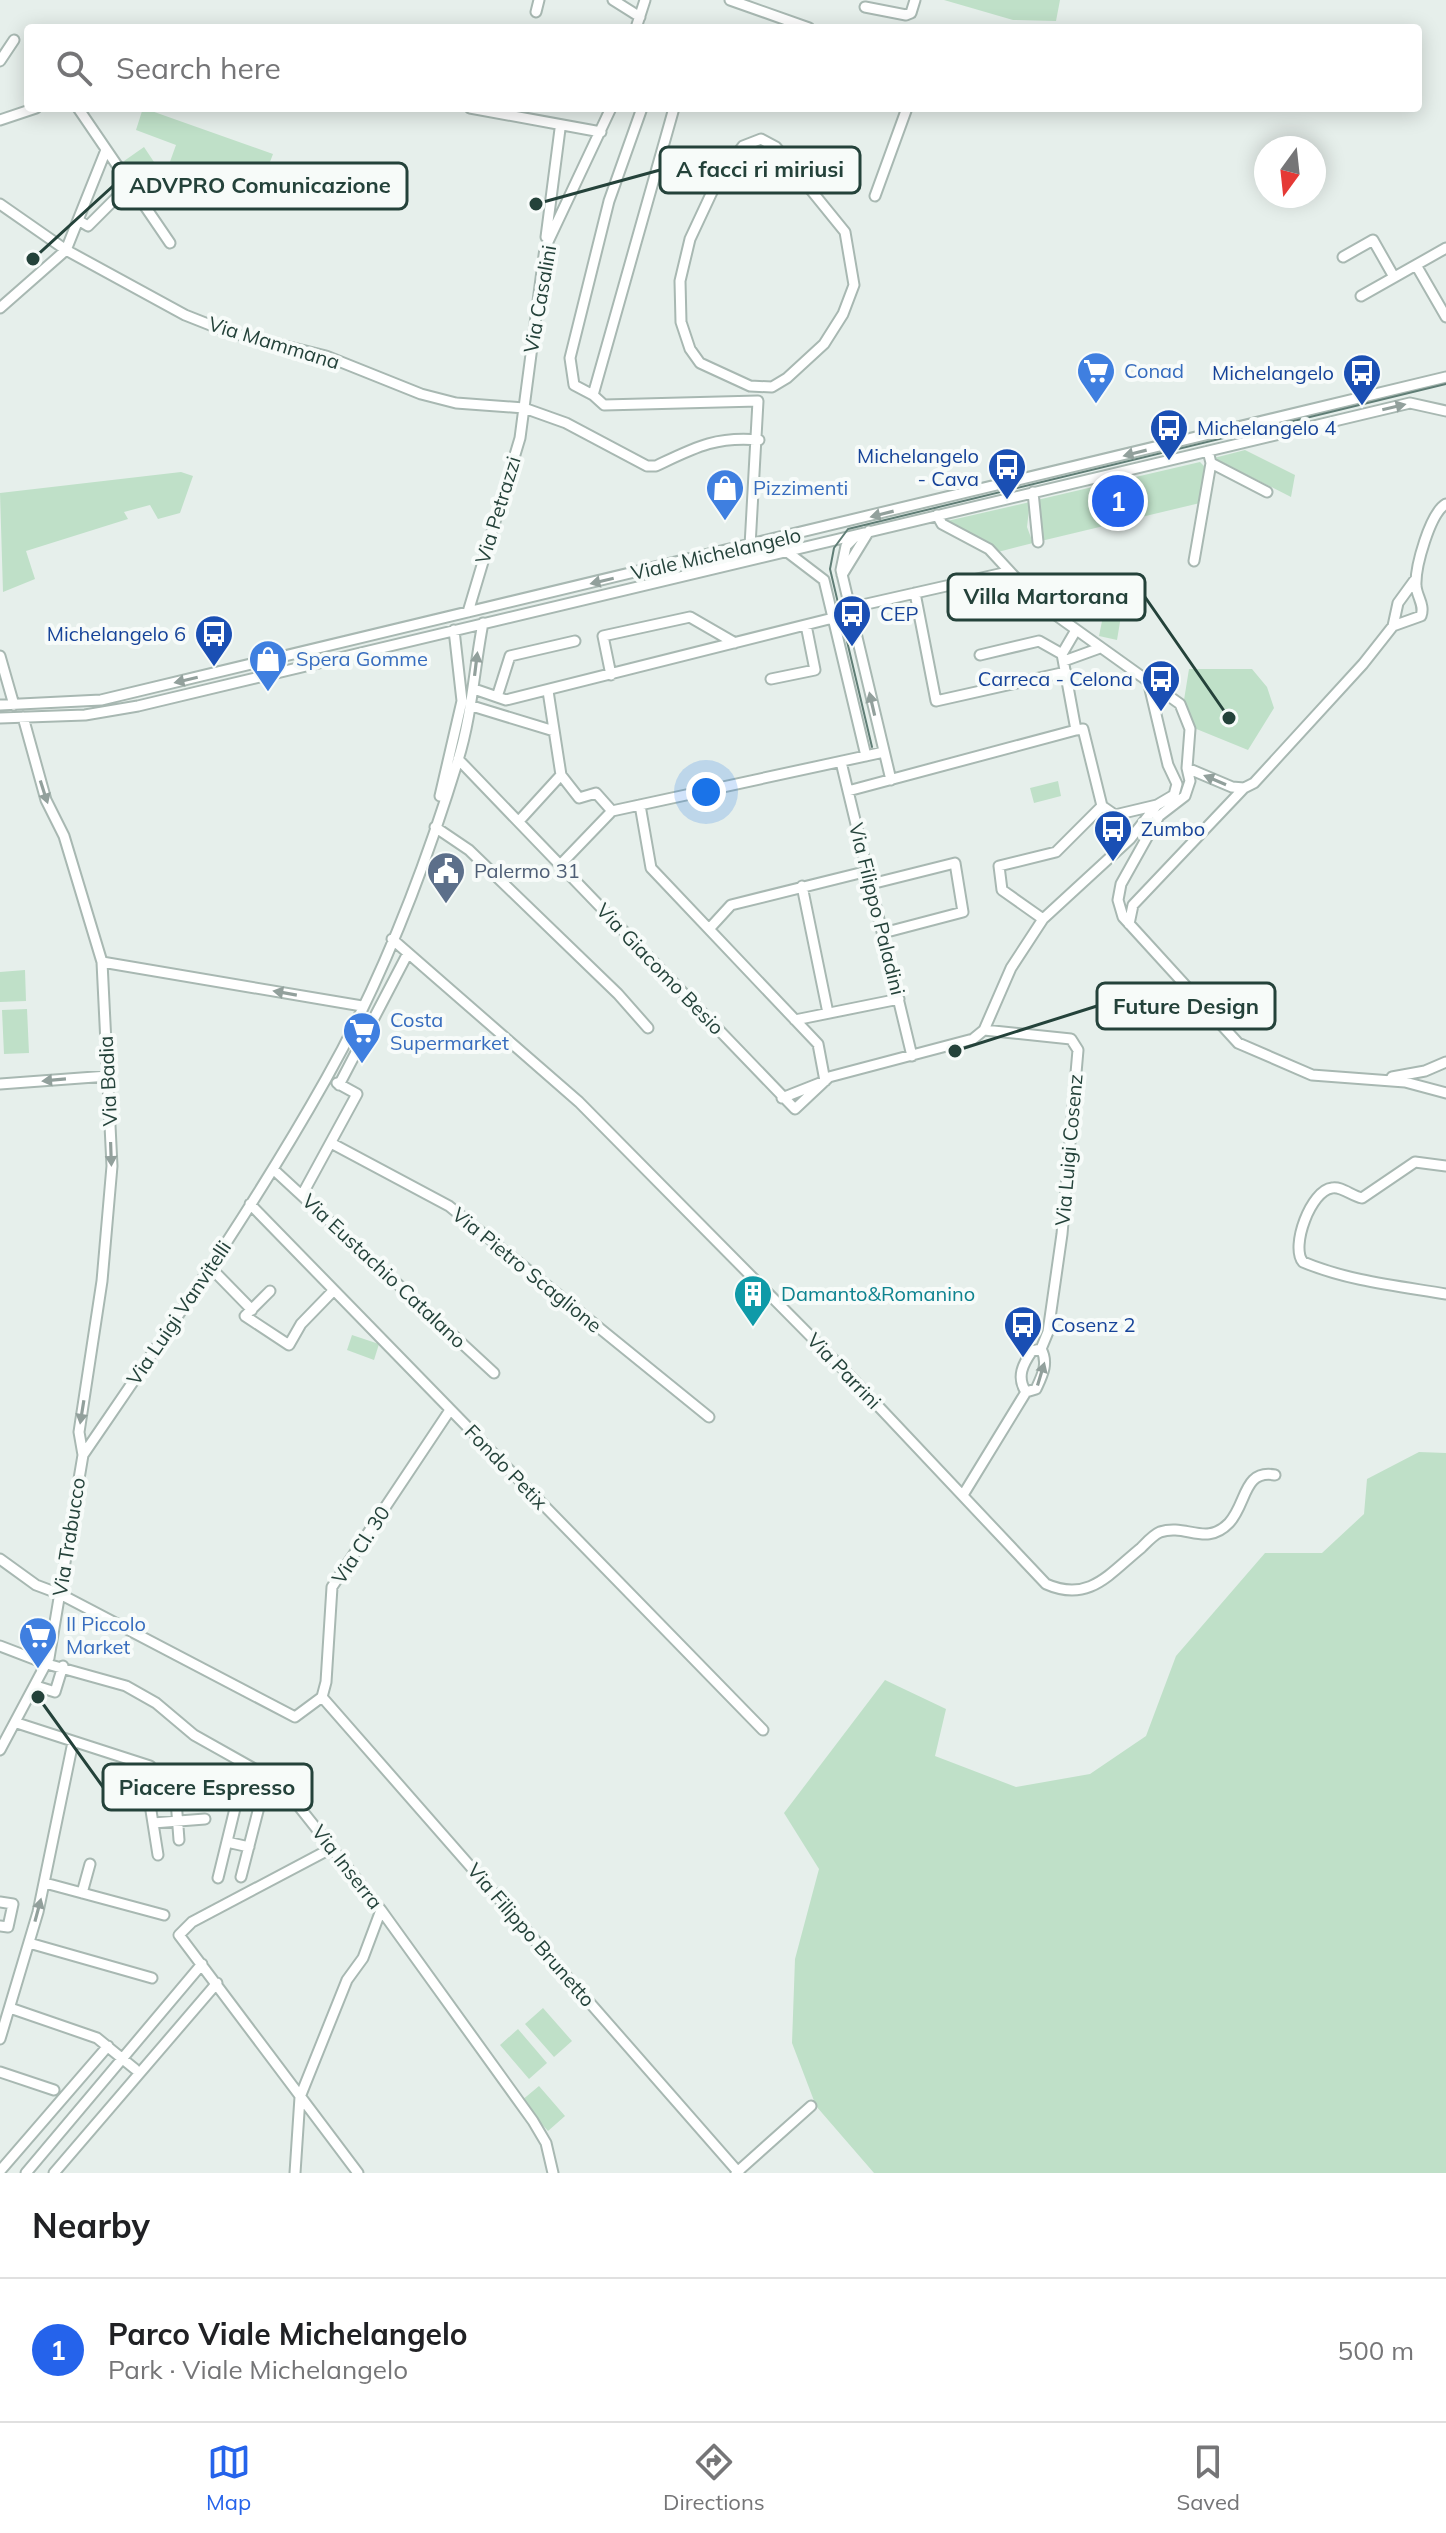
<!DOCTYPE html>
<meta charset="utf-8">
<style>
body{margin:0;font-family:Mulish,sans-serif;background:#f2f2f2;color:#202124}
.compass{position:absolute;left:1254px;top:136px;width:72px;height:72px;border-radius:50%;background:#fff;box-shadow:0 4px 20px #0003;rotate:195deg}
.you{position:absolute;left:706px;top:792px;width:28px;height:28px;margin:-20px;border:6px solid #fff;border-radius:50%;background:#1a73e8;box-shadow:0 0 0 12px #1a73e833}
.badge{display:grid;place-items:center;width:52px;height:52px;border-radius:50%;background:#2563eb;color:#fff;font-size:26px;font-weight:700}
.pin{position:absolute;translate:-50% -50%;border:4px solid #fff;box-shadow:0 2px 8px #0006}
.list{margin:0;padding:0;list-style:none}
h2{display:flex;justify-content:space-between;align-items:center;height:104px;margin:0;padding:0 32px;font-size:34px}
h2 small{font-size:26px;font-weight:400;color:#757577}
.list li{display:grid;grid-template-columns:52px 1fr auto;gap:24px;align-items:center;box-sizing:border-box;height:144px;padding:0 32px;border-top:2px solid #e0e0e0}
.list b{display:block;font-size:30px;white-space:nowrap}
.list p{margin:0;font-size:26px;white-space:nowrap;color:#757577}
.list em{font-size:26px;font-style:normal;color:#757577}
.icon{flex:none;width:44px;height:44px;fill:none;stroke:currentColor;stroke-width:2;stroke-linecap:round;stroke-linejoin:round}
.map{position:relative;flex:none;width:1446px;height:2173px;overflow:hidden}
.search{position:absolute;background:#fff;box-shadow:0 4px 20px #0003;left:24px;right:24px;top:24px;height:88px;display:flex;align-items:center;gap:20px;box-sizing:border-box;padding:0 28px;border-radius:8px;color:#757577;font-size:30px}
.sheet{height:248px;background:#fff}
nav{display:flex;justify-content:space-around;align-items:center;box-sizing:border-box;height:112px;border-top:2px solid #e0e0e0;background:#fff;font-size:22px;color:#757577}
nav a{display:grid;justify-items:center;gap:4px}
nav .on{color:#2563eb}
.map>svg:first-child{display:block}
.green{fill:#bfe0c8}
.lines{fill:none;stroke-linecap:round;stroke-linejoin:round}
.minor-casing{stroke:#a8b8b2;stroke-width:13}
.minor{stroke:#fff;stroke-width:9}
.tram{stroke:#5f7d75;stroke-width:2}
.oneway{fill:#92a09c}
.labels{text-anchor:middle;stroke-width:8;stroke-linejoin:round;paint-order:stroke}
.street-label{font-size:20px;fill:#24423a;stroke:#f7fbf9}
.shop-label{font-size:20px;fill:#366cbe;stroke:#f7fbf9;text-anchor:start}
.transit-label{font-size:20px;fill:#164399;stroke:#f7fbf9;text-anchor:end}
.service-label{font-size:20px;fill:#4e5e75;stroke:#f7fbf9;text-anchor:start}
.culture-label{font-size:20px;fill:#0d838f;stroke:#f7fbf9;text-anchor:start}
.leader{fill:none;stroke:#24423a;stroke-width:3}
.callout-dot{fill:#24423a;stroke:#f7fbf9;stroke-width:3}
.callout{fill:#f7fbf9;stroke:#24423a;stroke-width:3}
.callout-label{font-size:22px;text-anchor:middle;font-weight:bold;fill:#24423a}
</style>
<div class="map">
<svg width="1446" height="2173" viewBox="0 0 1446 2173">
<rect width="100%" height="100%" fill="#e6efeb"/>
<path class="green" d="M944,0H1060L1056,21L1013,20Z
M143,108L273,154L256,199L192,172L189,179L167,170L176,145L136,130Z
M144,147L170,186L149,199L124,161Z
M1245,450L1295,475L1291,497L1214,458Z
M1200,462L1206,468L1200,503L1041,541L1037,500Z
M181,472L193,476L180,513L158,519L150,505L124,512L128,519L26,551L35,579L3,592L0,493Z
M1030,502L1027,527L1033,543L998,552L983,539L947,521Z
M1105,606L1122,610L1117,640L1099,636Z
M1189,669H1252L1267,687L1274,708L1248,750L1194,728L1184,700Z
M1058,781L1061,796L1034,803L1030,788Z
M25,970L26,1001L0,1002V972Z
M27,1009L29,1053L4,1054L2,1010Z
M352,1335L379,1344L374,1360L347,1350Z
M1419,1452L1446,1453V2173H874L816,2106L792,2043L795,1959L819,1869L784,1813L885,1680L946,1709L935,1756L1016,1787L1090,1774L1146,1736L1176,1656L1265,1553H1322L1364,1514L1367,1479Z
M543,2008L572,2041L554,2057L525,2024Z
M518,2029L547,2063L529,2079L500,2045Z
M539,2086L565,2116L548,2131L521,2101Z"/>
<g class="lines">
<defs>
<path id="minor" d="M613,0L640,17
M730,0L809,28
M865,7L906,15L911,13L915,0
M536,12L539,0
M636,28L645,0
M0,61L14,40
M78,108L170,243
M470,108L601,132
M674,108L593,395L604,405L758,401L750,546
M0,120L36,108
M761,139L776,147L845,232L854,285L843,314L824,344L787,378L772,387L750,386L700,363L690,349L681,322L680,281L690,239L719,177L743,146Z
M875,196L907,108
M0,204L66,250L185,315L228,332L326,356L421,394L456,403L524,408L566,423L647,466H656C694,448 715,436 759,440
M78,220L88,226L130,184
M546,237L560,129
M1343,257L1373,240L1394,277
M1416,265L1446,317
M1361,296L1446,248
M0,308L66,250L106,150
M593,395L574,385L570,358L609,201L642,108
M1211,463L1267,492
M1033,492L1038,542
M937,515L942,524L989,549L1039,603L1180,704L1190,729L1187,768L1190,781L1185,796L1159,816L1121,884L1118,900L1123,917L1238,1043L1312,1075L1405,1082L1446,1093
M857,535L846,546L841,570L891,780
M786,551L824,580L866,756
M1194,561L1211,463L1208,451
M842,575L869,531
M915,593L936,701L1066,672
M849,608L1008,572
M468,612L520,438L545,248L611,108
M1393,626L1398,603L1414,581
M980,655L1039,641L1062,654
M0,656L14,705
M1064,661L1100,648
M611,675L603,636L690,617L735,643
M771,679L815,670L806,625
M474,689L506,700L833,618
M497,697L510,656L575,641
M0,705L101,700L1446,377
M472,706L554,731
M0,718L85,715L138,706L1410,403L1446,411
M458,759L795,1109L829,1077L973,1039L984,1030L1011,968L1043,919L1130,839L1157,805
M841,762L912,1056
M1187,768L1232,787L1244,788
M561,775L579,798L596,793L612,811
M848,791L1076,730
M440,796L462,701L454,630
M640,805L651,868L818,1044L825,1081L782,1098
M1102,806L1115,815L1130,839
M1115,815L1157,805L1174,795L1177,784L1168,765L1149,685
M519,821L561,775L548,691
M435,827L469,850L618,994L648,1028
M561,864L612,811L884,752
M871,884L955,863L963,912L883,933
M802,886L828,1013
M1043,919L1002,890L999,866L1056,852L1102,806L1083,729L1076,730L1062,654L1076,630
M1129,924L1133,905L1244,788L1254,783L1363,664L1393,626L1421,616C1425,605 1417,597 1416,586C1415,567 1430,513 1446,504
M709,929L731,905L868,871
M392,939L579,1102L847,1373L1046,1584C1089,1603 1109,1574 1141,1548C1146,1543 1153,1535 1160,1532C1186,1523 1206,1547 1229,1523C1247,1504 1243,1469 1275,1475
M102,962L362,1006
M795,1020L899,999
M1392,1077L1425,1071L1446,1062
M0,1084L108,1076
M339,1085L408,953
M331,1143L449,1206L709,1417
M1446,1166L1415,1162L1362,1198C1352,1196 1341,1186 1332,1188C1311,1190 1290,1247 1303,1262C1348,1281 1398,1286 1446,1294
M273,1169L494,1373
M302,1195L357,1094L337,1083
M250,1204L763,1730
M211,1268L252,1310
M270,1291L245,1316L289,1345L301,1324L333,1291
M1026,1392C1016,1377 1023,1364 1032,1351L1041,1349
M83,1455C167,1332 253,1209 326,1079C382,980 425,868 458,760C472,715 474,669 483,623
M963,1495L1026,1392L1036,1389C1042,1376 1049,1363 1041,1349L1048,1332L1062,1234L1078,1050L1071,1039L984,1030
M0,1559L36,1585L60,1594L295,1717L322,1697
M0,1646L47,1664L126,1686L156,1703L194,1735L267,1776L289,1794L381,1910L533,2121L546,2143L553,2173
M36,1686L55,1692L63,1666
M322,1697L739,2173
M322,1697L326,1682L332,1587L450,1410
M17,1723L150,1766L149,1798L158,1855
M0,1750L49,1658L83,1455L79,1432L102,1281L112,1166L102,962L64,836L46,800L23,717
M211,1772L261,1799
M176,1800L179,1840
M153,1823L205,1819
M227,1842L249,1847
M332,1848L192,1922L179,1935L358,2173
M241,1877L267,1776
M218,1878L240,1788
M45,1883L164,1915
M82,1893L90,1864
M0,1902L13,1904L8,1927L0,1926
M29,1943L152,1978
M10,2008L97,2038L135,2069
M0,2039L38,1912L73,1742
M0,2072L54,2090
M0,2171L108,2046
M26,2173L202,1964
M54,2173L217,1983
M295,2173L300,2097L347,1980L363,1958L381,1910
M736,2173L811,2106"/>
</defs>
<use href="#minor" class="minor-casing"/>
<use href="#minor" class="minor"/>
<path class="tram" d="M872,747L830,569L834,548L848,529L1446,384"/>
</g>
<defs><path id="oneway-solid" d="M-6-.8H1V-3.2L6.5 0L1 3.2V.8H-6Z" transform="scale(2)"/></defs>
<g class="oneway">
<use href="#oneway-solid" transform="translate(1394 407) rotate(-13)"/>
<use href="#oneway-solid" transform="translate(1135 453) rotate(166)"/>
<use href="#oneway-solid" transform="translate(882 514) rotate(166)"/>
<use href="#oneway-solid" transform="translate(602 581) rotate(167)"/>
<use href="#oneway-solid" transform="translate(476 664) rotate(-83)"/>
<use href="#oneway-solid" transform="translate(186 680) rotate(167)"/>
<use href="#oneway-solid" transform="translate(872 704) rotate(-103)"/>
<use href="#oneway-solid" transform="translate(1215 780) rotate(-157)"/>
<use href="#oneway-solid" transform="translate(44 792) rotate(72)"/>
<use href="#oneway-solid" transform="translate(285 993) rotate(-170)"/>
<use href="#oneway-solid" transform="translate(54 1080) rotate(175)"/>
<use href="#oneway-solid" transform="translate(111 1154) rotate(88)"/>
<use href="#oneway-solid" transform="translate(1041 1374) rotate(-73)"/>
<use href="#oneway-solid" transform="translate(82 1412) rotate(99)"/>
<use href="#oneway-solid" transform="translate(38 1910) rotate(-75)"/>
</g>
<defs>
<symbol id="supermarket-pin" viewBox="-11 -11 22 30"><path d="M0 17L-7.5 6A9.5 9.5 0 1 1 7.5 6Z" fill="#3f7fe0" stroke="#f7fbf9"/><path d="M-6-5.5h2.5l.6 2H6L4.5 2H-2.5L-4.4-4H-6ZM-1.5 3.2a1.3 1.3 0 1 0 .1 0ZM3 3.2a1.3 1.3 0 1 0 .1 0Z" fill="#fff"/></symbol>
<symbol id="bus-pin" viewBox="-11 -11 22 30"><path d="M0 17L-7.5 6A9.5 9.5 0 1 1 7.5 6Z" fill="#1a4fb4" stroke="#f7fbf9"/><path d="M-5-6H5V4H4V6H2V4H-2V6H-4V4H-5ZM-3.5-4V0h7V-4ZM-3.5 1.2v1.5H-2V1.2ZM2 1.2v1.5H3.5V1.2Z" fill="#fff"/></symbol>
<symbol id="shop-pin" viewBox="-11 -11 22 30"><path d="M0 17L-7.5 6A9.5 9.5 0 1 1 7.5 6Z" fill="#3f7fe0" stroke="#f7fbf9"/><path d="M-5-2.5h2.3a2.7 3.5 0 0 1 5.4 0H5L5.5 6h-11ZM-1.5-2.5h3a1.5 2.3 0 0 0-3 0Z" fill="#fff"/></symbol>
<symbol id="civic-pin" viewBox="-11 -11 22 30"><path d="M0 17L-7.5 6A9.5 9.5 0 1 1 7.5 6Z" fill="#5c6f8a" stroke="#f7fbf9"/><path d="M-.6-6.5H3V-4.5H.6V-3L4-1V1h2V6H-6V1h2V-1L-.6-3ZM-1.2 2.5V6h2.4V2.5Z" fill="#fff"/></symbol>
<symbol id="building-pin" viewBox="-11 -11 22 30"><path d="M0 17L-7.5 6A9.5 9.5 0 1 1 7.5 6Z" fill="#0f9aa8" stroke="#f7fbf9"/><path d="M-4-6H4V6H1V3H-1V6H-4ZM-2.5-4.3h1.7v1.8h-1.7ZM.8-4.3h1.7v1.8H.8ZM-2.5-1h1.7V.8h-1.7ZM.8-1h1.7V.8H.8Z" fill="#fff"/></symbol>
</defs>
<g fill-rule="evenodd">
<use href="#supermarket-pin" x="1074" y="349" width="44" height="60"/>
<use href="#bus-pin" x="1340" y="351" width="44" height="60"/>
<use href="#bus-pin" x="1147" y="406" width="44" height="60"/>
<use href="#bus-pin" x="985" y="445" width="44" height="60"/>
<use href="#shop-pin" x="703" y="466" width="44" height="60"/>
<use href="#bus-pin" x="830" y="592" width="44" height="60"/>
<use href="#bus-pin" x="192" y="612" width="44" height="60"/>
<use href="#shop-pin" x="246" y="637" width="44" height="60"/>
<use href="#bus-pin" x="1139" y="657" width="44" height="60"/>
<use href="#bus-pin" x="1091" y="807" width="44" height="60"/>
<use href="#civic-pin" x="424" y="849" width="44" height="60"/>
<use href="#supermarket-pin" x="340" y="1009" width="44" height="60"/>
<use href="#building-pin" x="731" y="1272" width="44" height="60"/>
<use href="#bus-pin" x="1001" y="1303" width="44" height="60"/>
<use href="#supermarket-pin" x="16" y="1614" width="44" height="60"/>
</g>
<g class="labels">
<g class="street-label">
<text transform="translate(540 299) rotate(-80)" y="7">Via Casalini</text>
<text transform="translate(274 343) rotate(17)" y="7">Via Mammana</text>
<text transform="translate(498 510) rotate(-73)" y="7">Via Petrazzi</text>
<text transform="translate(716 554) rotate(-13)" y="7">Viale Michelangelo</text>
<text transform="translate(877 909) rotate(76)" y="7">Via Filippo Paladini</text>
<text transform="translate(660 969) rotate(46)" y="7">Via Giacomo Besio</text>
<text transform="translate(108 1081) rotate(-93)" y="7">Via Badia</text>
<text transform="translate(1069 1150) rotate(-85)" y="7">Via Luigi Cosenz</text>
<text transform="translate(527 1270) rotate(39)" y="7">Via Pietro Scaglione</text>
<text transform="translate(384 1271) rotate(43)" y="7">Via Eustachio Catalano</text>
<text transform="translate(179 1313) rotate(-56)" y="7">Via Luigi Vanvitelli</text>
<text transform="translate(844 1371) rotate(46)" y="7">Via Parrini</text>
<text transform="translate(506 1467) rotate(46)" y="7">Fondo Petix</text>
<text transform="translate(69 1537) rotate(-81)" y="7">Via Trabucco</text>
<text transform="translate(361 1545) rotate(-57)" y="7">Via Cl. 30</text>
<text transform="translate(347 1867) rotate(52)" y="7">Via Inserra</text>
<text transform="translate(531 1935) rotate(49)" y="7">Via Filippo Brunetto</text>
</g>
<g class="shop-label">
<text x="1124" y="378">Conad</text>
<text x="753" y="495">Pizzimenti</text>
<text x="296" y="666">Spera Gomme</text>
<text x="390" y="1027">Costa<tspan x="390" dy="23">Supermarket</tspan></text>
<text x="66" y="1631">Il Piccolo<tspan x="66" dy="23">Market</tspan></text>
</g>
<g class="transit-label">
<text x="1334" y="380">Michelangelo</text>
<text x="1197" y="435" text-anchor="start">Michelangelo 4</text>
<text x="979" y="463">Michelangelo<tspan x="979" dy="23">- Cava</tspan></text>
<text x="880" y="621" text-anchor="start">CEP</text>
<text x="186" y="641">Michelangelo 6</text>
<text x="1133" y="686">Carreca - Celona</text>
<text x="1141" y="836" text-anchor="start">Zumbo</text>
<text x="1051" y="1332" text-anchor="start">Cosenz 2</text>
</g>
<g class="service-label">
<text x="474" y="878">Palermo 31</text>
</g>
<g class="culture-label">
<text x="781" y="1301">Damanto&amp;Romanino</text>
</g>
</g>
<path class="leader" d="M536 204L660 170M33 259L113 186M1229 718L1145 597M955 1051L1097 1006M38 1697L103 1787"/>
<g class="callout-dot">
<circle cx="536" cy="204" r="8"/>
<circle cx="33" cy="259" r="8"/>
<circle cx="1229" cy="718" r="8"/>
<circle cx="955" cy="1051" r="8"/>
<circle cx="38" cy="1697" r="8"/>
</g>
<g class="callout">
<rect x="660" y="147" width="200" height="46" rx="8"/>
<rect x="113" y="163" width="294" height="46" rx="8"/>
<rect x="948" y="574" width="197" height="46" rx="8"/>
<rect x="1097" y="983" width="178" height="46" rx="8"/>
<rect x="103" y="1764" width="209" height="46" rx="8"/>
</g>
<g class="callout-label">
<text x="760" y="177">A facci ri miriusi</text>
<text x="260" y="193">ADVPRO Comunicazione</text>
<text x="1046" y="604">Villa Martorana</text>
<text x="1186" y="1014">Future Design</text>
<text x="207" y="1795">Piacere Espresso</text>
</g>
</svg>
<svg class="compass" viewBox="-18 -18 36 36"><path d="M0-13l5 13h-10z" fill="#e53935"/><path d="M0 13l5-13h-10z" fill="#757577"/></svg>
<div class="you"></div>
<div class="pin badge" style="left:1118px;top:501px">1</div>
<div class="search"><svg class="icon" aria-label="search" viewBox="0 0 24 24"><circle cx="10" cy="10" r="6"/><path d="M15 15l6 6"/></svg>Search here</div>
</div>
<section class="sheet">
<h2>Nearby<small></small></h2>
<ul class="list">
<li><span class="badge">1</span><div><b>Parco Viale Michelangelo</b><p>Park · Viale Michelangelo</p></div><em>500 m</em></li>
</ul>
</section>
<nav>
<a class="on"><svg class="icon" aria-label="map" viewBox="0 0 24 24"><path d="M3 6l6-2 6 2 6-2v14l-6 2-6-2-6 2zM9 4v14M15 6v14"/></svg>Map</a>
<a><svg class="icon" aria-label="directions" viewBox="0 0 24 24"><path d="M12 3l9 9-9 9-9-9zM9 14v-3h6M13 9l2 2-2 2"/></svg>Directions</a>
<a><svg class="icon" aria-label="saved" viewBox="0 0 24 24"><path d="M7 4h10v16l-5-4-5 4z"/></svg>Saved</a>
</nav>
